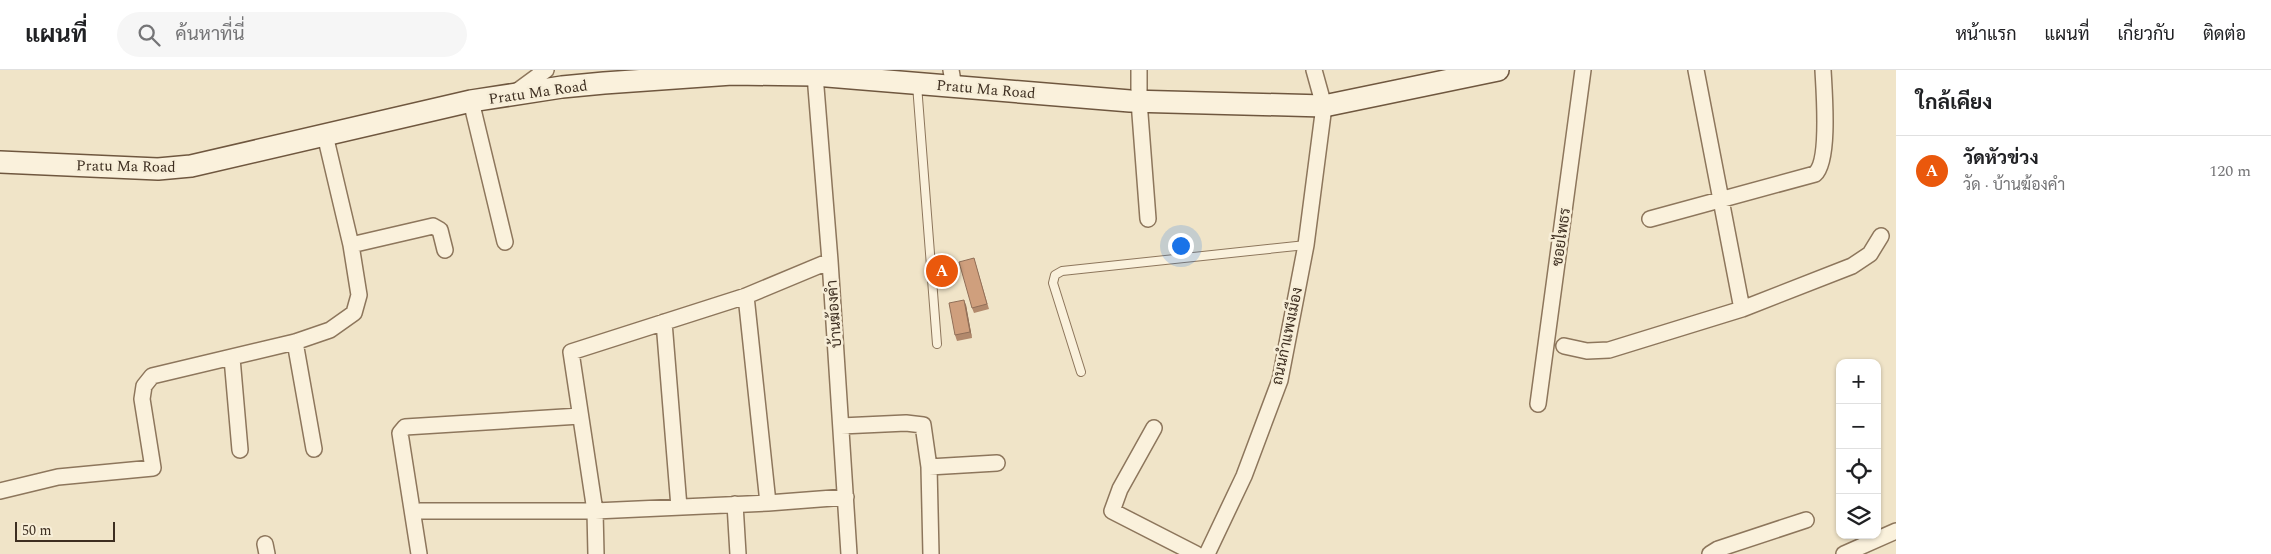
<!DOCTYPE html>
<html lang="th">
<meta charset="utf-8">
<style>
body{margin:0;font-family:Spectral,Sarabun,serif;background:#f6f6f6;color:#202124}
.controls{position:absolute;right:15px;bottom:15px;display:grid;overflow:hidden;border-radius:10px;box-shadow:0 1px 4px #0004}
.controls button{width:45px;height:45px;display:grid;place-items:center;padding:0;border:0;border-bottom:1px solid #e0e0e0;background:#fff;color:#202124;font:25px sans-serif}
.scale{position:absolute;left:15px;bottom:12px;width:100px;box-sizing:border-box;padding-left:5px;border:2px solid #3d2e20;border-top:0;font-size:14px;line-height:18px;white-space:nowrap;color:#3d2e20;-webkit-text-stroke:4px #f7eed8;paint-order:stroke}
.you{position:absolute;left:1180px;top:175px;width:18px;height:18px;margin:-12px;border:4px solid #fff;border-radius:50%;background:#1a73e8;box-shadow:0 0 0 8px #1a73e833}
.badge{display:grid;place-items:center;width:32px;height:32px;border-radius:50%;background:#ea580c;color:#fff;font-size:16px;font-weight:700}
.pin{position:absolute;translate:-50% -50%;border:2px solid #fff;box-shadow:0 1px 5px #0006}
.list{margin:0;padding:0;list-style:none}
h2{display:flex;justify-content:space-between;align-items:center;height:65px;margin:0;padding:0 20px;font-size:21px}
h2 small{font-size:16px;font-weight:400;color:#757577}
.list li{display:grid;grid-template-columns:32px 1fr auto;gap:15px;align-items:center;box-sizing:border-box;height:70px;padding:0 20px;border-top:1px solid #e0e0e0}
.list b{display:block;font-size:19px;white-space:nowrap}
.list p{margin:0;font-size:16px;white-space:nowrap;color:#757577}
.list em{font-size:16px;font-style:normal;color:#757577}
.icon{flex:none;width:28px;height:28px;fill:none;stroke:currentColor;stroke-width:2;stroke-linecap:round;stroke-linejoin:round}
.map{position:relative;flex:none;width:1896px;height:484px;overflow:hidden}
header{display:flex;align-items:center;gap:30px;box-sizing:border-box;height:70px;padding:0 25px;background:#fff;border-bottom:1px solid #e0e0e0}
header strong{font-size:24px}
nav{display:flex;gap:28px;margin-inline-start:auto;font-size:18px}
.search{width:350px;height:45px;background:#f6f6f6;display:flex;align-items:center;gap:12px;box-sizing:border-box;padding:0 18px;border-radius:28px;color:#757577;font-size:19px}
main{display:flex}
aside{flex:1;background:#fff}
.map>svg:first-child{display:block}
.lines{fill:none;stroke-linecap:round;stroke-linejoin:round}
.service-casing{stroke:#8d765c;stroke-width:10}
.minor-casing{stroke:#8d765c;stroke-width:18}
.secondary-casing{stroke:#6f573f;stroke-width:24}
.service{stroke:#faf1dc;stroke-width:8}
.minor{stroke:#faf1dc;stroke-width:15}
.secondary{stroke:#faf1dc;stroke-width:21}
.wall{fill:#b2896c}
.shaded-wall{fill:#916f58}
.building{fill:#cf9f7d;stroke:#916f58}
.labels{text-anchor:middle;stroke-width:5;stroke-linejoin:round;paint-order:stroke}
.street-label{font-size:15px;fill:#3d2e20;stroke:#f7eed8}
</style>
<header>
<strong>แผนที่</strong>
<div class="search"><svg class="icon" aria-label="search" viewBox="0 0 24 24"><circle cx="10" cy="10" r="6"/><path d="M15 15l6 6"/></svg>ค้นหาที่นี่</div>
<nav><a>หน้าแรก</a><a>แผนที่</a><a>เกี่ยวกับ</a><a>ติดต่อ</a></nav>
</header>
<main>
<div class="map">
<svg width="1896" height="484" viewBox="0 0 1896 484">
<rect width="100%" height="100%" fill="#f0e4c8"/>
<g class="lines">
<defs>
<path id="service" d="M917,15L937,274
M1081,302L1053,213L1055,205L1062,201L1306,175"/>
<path id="minor" d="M951,0L954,17
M1139,0V31L1148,149
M1696,0L1742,239
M815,5L830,191L849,484
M516,22L546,0
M471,31L505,172
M1650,149L1815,104C1830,91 1824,20 1823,0
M351,175L433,156L440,160L445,180
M746,226L768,433
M664,252L679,437
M295,272L314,379
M1564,276L1587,281L1609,280L1742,239L1852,196L1870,184L1881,166
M232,288L240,380
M1538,334L1583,0
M841,356L906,353L923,355L929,397L931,484
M1154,358L1120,419L1112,441L1196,484
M929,397L997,393
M0,421L58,407L153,398L142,329L144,316L152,306L295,272L330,260L354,243L359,225L351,175L325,65
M735,434L738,484
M420,441H595L768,433L846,427
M265,474L267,484
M419,484L400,363L405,357L580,346
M596,484L595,441L571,282L746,226L830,191
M1207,484L1244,406L1280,310L1306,175L1324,36L1314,0
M1710,484L1718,479L1806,450
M1844,484L1896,461"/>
<path id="secondary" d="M0,92L158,99L191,96L471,31L562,17L604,13L732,4L815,5L1130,31L1324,36L1498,0"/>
</defs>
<use href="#service" class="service-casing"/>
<use href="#minor" class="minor-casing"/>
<use href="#secondary" class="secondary-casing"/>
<use href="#service" class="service"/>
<use href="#minor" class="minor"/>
<use href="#secondary" class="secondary"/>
</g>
<path class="wall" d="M974,188L989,239L974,243L972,238Z
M966,235L972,268L957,271L955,265Z"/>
<path class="shaded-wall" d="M964,230L966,235L972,268L970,262Z"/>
<path class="building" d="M974,188L987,234L972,238L959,192Z
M964,230L970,262L955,265L949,233Z"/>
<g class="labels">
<g class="street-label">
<text transform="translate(986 19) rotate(5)" y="5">Pratu Ma Road</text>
<text transform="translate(538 22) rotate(-8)" y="5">Pratu Ma Road</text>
<text transform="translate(126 96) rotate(1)" y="5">Pratu Ma Road</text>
<text transform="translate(1561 167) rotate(-82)" y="5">ซอยไพธร</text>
<text transform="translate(834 244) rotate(-94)" y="5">บ้านฆ้องคำ</text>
<text transform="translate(1287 266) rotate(-78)" y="5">ถนนกำแพงเมือง</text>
</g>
</g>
</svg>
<div class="controls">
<button>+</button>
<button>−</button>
<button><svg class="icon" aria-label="locate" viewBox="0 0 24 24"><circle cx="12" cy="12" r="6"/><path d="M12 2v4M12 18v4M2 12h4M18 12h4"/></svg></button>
<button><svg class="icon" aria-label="layers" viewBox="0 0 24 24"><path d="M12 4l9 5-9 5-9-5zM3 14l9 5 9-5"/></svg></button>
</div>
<div class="scale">50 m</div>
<div class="you"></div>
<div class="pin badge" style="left:942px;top:201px">A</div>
</div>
<aside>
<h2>ใกล้เคียง<small></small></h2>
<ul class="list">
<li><span class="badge">A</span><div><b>วัดหัวข่วง</b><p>วัด · บ้านฆ้องคำ</p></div><em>120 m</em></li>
</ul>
</aside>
</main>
